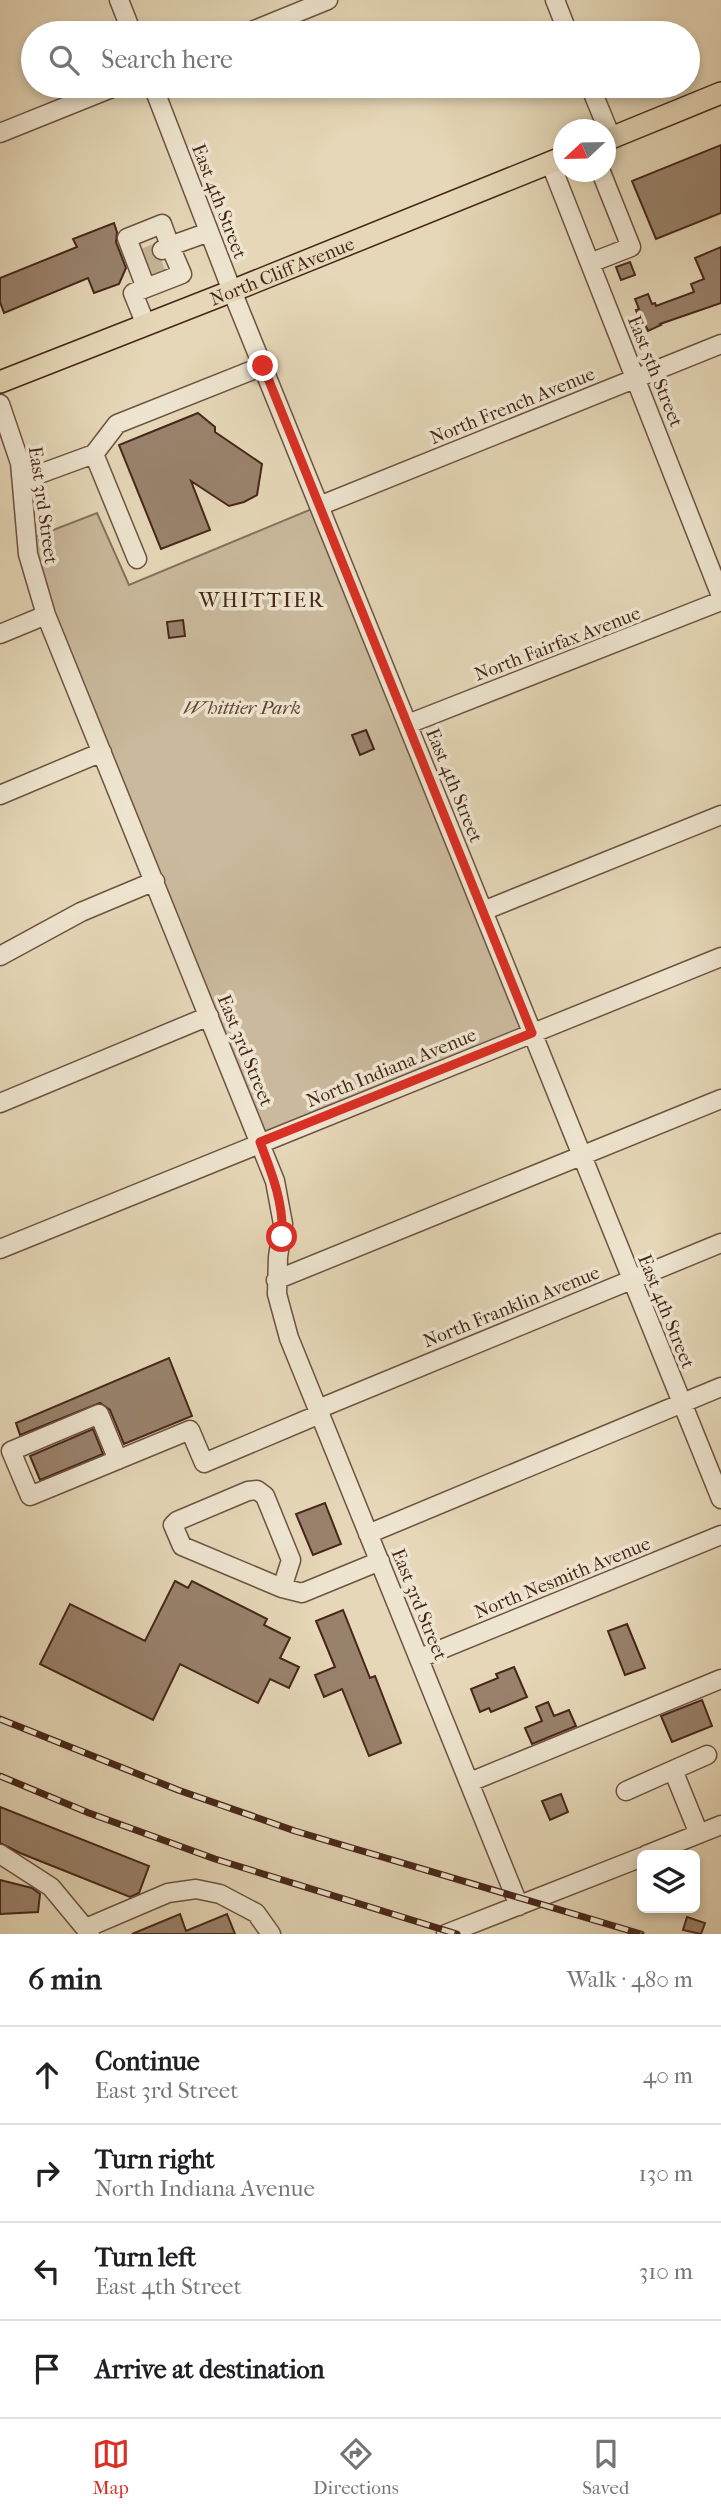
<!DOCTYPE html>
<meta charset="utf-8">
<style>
body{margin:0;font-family:"IM FELL French Canon",serif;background:#f2f2f2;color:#202124}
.controls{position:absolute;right:21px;bottom:21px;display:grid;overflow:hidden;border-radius:10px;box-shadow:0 4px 10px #0003}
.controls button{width:63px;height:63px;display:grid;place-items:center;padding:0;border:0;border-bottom:2px solid #e0e0e0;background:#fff;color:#202124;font:35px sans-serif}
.compass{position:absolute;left:553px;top:119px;width:63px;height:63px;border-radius:50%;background:#fff;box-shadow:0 4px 10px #0003;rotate:248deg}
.stop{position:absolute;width:21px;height:21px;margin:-16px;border:5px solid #d93025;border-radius:50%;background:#fff}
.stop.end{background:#d93025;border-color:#fff;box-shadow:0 2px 7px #0008}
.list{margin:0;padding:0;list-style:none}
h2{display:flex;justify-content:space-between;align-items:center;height:91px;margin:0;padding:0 28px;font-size:30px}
h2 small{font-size:23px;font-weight:400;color:#757577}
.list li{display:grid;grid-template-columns:46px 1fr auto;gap:21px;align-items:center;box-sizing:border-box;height:98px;padding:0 28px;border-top:2px solid #e0e0e0}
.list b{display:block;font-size:26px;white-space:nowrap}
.list p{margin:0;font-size:23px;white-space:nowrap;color:#757577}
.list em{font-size:23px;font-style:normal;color:#757577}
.icon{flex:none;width:38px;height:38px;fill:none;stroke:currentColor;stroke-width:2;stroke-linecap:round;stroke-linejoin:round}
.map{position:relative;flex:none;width:721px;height:1934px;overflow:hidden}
.search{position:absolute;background:#fff;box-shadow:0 4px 10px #0003;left:21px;right:21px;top:21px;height:77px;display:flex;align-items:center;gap:18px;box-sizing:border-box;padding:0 24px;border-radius:38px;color:#757577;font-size:26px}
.sheet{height:483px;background:#fff}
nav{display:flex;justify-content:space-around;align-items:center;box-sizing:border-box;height:98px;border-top:2px solid #e0e0e0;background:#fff;font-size:19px;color:#757577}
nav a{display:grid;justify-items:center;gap:4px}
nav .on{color:#d93025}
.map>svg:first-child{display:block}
.green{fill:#cab99c;stroke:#88705b;stroke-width:2}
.building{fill:#99826c;stroke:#47261a;stroke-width:2}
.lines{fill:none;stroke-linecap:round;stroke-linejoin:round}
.minor-tunnel{stroke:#c5b498;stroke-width:18;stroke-dasharray:18 9;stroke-linecap:butt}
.minor-casing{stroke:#6e5241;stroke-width:21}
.major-casing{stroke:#47261a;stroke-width:24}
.minor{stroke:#eee5d0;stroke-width:18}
.major{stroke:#e5d7b7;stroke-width:21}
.rail-casing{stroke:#47261a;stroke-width:7}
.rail{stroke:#eee5d0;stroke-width:4.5;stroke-dasharray:13;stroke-linecap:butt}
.route{stroke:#d93025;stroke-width:9}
.labels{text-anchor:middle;stroke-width:7;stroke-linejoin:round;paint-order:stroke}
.street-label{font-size:19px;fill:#47261a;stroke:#eee5d0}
.park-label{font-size:19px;font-style:italic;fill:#614334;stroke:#eee5d0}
.neighbourhood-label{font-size:21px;letter-spacing:2px;fill:#47261a;stroke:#eee5d0}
</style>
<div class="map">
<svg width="721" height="1934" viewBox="0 0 721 1934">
<rect width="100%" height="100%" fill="#e5d7b7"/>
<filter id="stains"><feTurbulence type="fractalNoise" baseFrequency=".00286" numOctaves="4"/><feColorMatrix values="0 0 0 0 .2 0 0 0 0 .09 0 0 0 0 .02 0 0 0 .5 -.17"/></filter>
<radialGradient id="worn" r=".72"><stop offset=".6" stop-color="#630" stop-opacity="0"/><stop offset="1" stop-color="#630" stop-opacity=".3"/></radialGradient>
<path class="green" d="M319,506L532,1033L260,1142L46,615L27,540L97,513L129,585Z"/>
<path class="building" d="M721,145V213L656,239L632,181Z
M114,223L117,232L116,242L126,268L119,284L94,293L88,278L4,313L0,302V278L77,247L73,239Z
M721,247V303L660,324L661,325L648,331L644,322L641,323L636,310L639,309L635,299L648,294L652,304L655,303L656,306L694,292L691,284L704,279L695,258Z
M630,262L635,275L621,280L616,267Z
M198,413L215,427V432L262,464L257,495L244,502L229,506L191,481L210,530L161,549L119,445Z
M183,620L185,636L169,638L167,622Z
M366,730L374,749L360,755L352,735Z
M169,1358L192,1416L124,1444L110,1410L100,1403L20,1435L16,1423Z
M93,1429L103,1454L40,1480L30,1456Z
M325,1503L341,1544L313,1555L296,1514Z
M175,1581L188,1588L192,1581L267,1619L264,1625L290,1638L280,1658L299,1667L289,1688L270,1679L258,1703L180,1664L153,1720L40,1664L70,1604L145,1641Z
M343,1610L370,1678L375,1676L401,1743L369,1756L342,1689L324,1697L315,1675L335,1667L316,1621Z
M627,1624L645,1668L625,1675L608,1631Z
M514,1667L527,1697L491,1712L489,1708L480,1712L471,1689L498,1678L496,1674Z
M702,1700L712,1726L672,1742L661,1716Z
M548,1702L554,1716L569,1710L576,1726L532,1744L525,1728L542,1721L536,1707Z
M561,1794L568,1812L550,1820L542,1801Z
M0,1807L149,1866L139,1893L130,1897L20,1853L0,1843Z
M0,1880L32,1888L40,1894L38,1912L0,1914Z
M180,1914L186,1931L227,1914L235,1934H132Z
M687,1917L705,1923L701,1934L683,1930Z"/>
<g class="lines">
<path class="minor-tunnel" d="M143,258L162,250
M147,273L168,265"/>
<defs>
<path id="minor" d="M119,0L132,33
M555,0L568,33
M247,33L328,0
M153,86L232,291L721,1499
M590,86L611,137
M0,133L117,86
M550,162L721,596
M590,263L631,247L601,172
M146,288L182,274L170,246L162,250
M146,325L133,293L146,288L127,238L162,224L170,246L209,232
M0,404L20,463L28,554L46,615L275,1181L283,1224L278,1257L277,1294L289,1338L519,1906
M94,454L137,559
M23,480L94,454L117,424L263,366
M319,506L721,344
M0,634L46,615
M408,724L721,601
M0,795L102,752
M483,911L721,815
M0,956L81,912L155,881
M0,1103L209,1016
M0,1249L721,957
M276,1280L721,1099
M318,1409L721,1243
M118,1460L99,1414L11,1451L30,1496L190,1430L204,1463L320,1414
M368,1534L721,1387
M282,1588L291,1560L265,1496L257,1490L248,1491L177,1521L173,1525L182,1546L282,1588L302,1593L380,1561
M420,1658L721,1535
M673,1770L707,1755
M470,1782L721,1679
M626,1791L673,1770L699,1834
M0,1854L51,1887L90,1934
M646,1855L721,1825
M86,1928L168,1893L196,1889L220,1894L256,1913L271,1934
M446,1934L642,1857"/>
<g id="major">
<path d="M606,140L721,93"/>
<path id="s1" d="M0,382L232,291L564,157"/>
</g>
</defs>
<use href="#minor" class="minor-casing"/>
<use href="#major" class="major-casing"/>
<use href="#minor" class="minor"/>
<use href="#major" class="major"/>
<defs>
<path id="rail" d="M0,1719L178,1790L295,1831L641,1934
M0,1776L89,1813L215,1859L457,1934"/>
</defs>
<use href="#rail" class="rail-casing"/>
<use href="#rail" class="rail"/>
</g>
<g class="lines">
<path class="route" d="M263,366L532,1033L260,1142C272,1174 284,1203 282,1237"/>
</g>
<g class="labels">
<g class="street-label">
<text transform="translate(220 201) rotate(69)" y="7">East 4th Street</text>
<text dy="7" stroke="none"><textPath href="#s1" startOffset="303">North Cliff Avenue</textPath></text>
<text transform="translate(656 371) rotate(68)" y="7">East 5th Street</text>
<text transform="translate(512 405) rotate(-22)" y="7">North French Avenue</text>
<text transform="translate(44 505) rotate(82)" y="7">East 3rd Street</text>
<text transform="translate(557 643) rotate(-21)" y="7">North Fairfax Avenue</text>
<text transform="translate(455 785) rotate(68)" y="7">East 4th Street</text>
<text transform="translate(246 1050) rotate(68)" y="7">East 3rd Street</text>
<text transform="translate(391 1067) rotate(-22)" y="7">North Indiana Avenue</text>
<text transform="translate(511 1306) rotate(-22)" y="7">North Franklin Avenue</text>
<text transform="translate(667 1311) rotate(68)" y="7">East 4th Street</text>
<text transform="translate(562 1577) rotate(-22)" y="7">North Nesmith Avenue</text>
<text transform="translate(420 1604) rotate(68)" y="7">East 3rd Street</text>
</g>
<g class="park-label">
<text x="242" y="714">Whittier Park</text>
</g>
<g class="neighbourhood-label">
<text x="262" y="607">WHITTIER</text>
</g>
</g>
<rect width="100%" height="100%" filter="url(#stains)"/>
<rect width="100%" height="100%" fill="url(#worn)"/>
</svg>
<div class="controls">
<button><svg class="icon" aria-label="layers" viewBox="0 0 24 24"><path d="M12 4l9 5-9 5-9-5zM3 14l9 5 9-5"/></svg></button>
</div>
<svg class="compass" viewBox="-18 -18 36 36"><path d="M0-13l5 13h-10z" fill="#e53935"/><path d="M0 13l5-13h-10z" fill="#757577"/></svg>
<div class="stop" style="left:282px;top:1237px"></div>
<div class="stop end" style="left:263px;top:366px"></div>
<div class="search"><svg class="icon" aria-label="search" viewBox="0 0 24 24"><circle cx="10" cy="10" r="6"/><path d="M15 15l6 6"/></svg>Search here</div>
</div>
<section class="sheet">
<h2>6 min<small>Walk · 480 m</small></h2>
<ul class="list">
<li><svg class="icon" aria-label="ahead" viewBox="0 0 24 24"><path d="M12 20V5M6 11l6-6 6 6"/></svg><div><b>Continue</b><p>East 3rd Street</p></div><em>40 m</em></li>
<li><svg class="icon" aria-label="right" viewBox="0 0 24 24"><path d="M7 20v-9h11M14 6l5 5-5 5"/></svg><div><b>Turn right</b><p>North Indiana Avenue</p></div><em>130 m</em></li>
<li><svg class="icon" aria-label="left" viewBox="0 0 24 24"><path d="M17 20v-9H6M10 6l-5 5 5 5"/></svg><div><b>Turn left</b><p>East 4th Street</p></div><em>310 m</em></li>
<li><svg class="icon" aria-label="arrive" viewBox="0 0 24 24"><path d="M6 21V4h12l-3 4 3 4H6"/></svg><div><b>Arrive at destination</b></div></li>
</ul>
</section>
<nav>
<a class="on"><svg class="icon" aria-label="map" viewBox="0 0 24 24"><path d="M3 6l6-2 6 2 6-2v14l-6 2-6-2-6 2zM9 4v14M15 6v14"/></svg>Map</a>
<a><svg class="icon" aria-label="directions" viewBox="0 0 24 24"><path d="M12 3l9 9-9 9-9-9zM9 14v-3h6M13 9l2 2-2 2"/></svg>Directions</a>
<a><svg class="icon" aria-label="saved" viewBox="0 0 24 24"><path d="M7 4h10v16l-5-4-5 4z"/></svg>Saved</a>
</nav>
